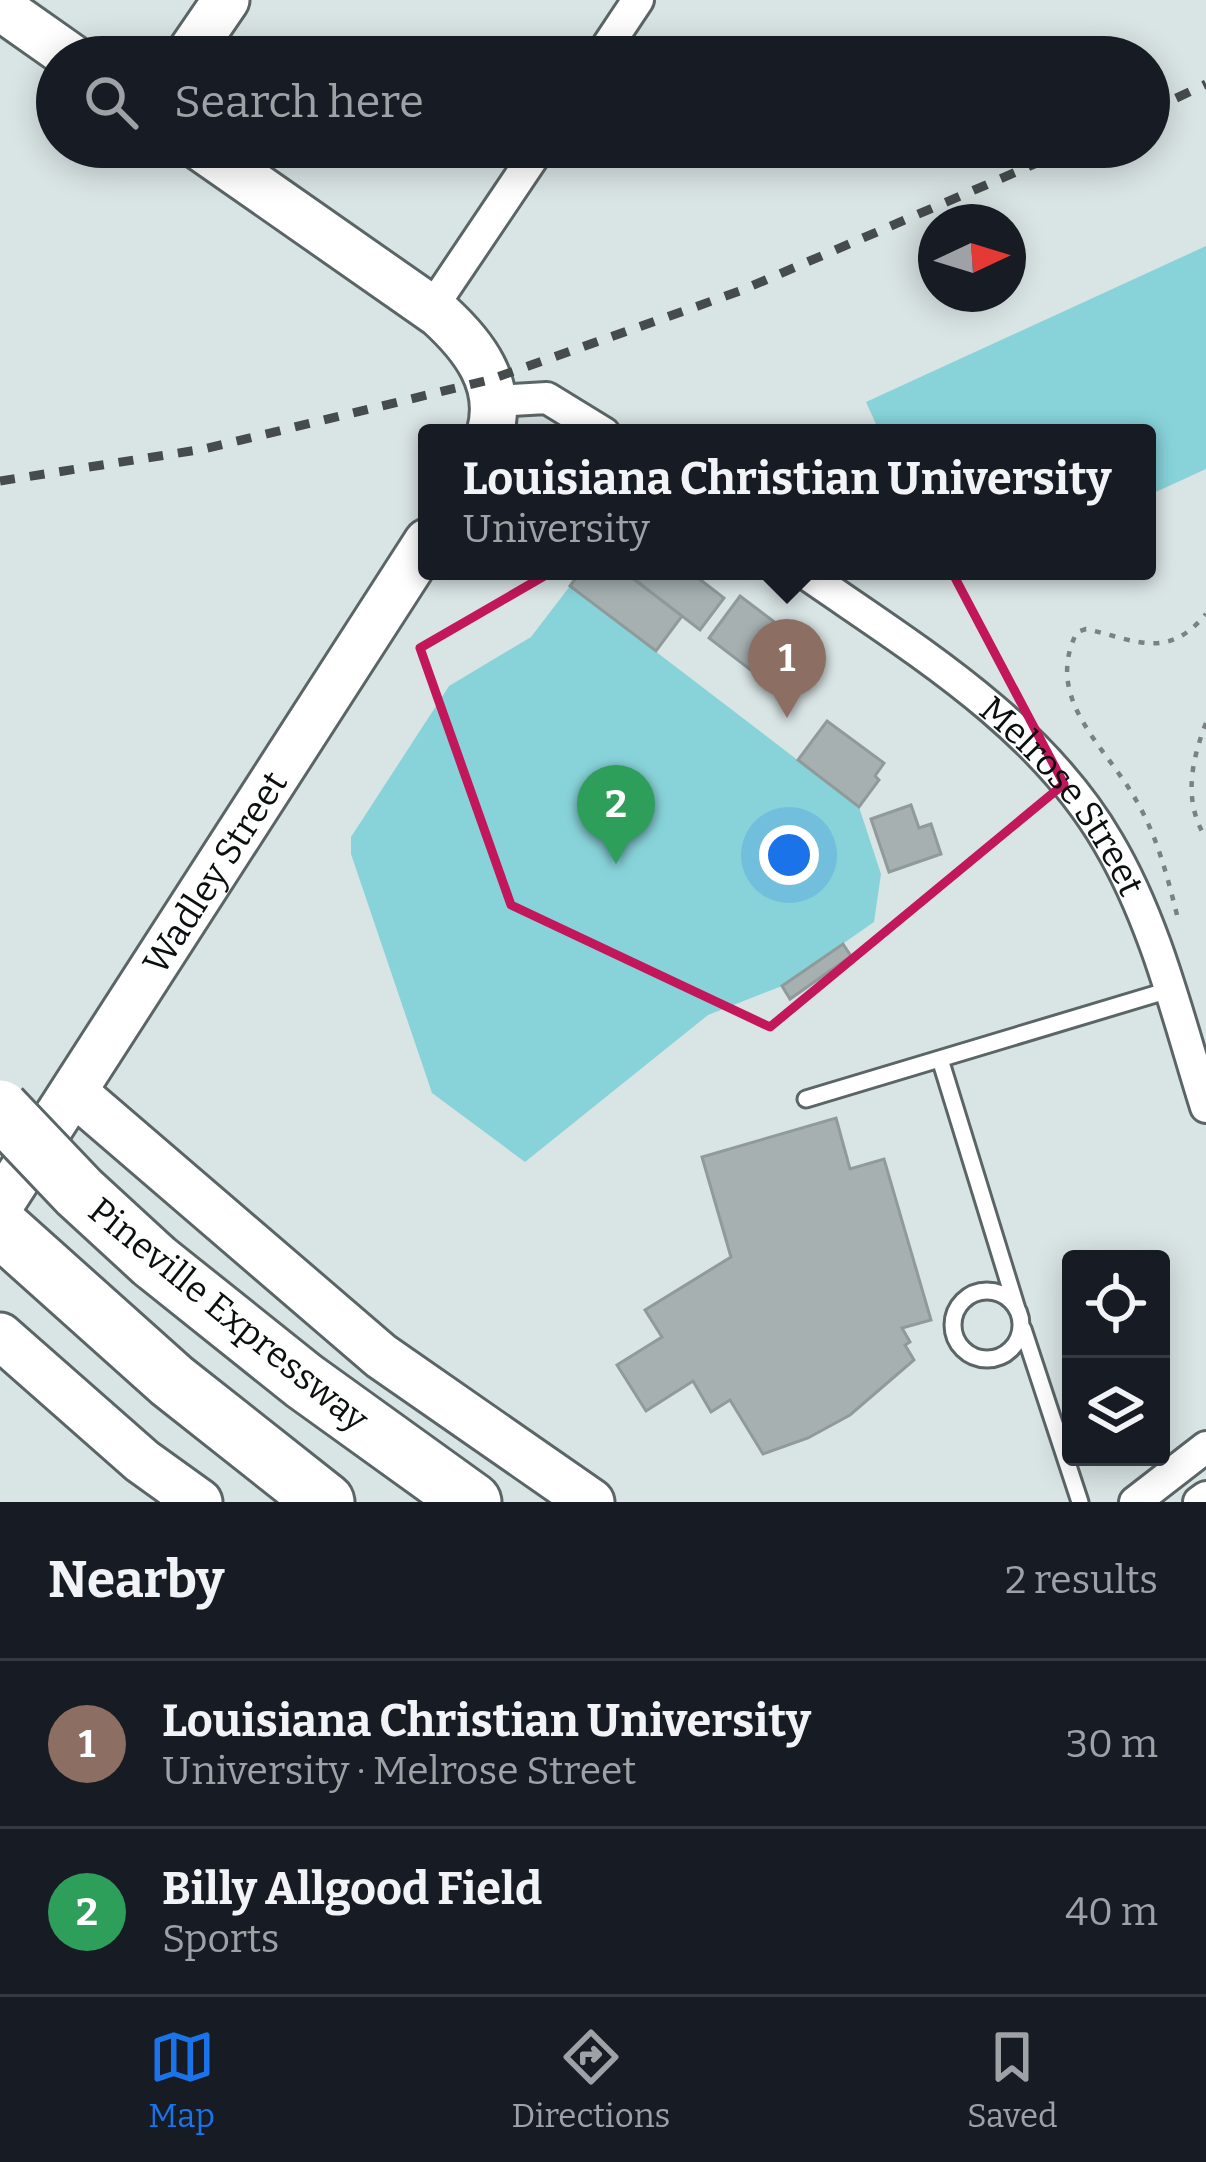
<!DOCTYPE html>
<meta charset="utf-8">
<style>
body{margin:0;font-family:Bitter,serif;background:#20242c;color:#f1f3f6}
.controls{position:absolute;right:36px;bottom:36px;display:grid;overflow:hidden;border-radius:12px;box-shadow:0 6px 30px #0003}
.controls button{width:108px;height:108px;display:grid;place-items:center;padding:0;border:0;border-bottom:3px solid #363941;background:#171b24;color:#f1f3f6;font:60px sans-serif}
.compass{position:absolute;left:918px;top:204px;width:108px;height:108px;border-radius:50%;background:#171b24;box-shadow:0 6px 30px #0003;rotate:86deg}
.you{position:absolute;left:789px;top:855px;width:42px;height:42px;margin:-30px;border:9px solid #fff;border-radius:50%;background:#1a73e8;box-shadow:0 0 0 18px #1a73e833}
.badge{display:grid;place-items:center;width:78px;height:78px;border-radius:50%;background:#1a73e8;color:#fff;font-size:39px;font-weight:700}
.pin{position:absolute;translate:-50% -99px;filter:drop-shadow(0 3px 6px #0008)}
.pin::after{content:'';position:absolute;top:63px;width:42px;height:36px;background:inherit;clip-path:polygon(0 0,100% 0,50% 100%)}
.popup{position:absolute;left:418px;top:424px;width:738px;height:156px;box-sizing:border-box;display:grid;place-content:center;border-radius:12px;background:#171b24;filter:drop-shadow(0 3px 9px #0005);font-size:39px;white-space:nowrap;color:#9ea1a6}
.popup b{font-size:45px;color:#f1f3f6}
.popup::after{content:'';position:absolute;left:50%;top:100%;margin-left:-24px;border:24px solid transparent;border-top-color:#171b24}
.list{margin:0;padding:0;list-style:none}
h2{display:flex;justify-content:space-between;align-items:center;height:156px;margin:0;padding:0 48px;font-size:51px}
h2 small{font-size:39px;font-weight:400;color:#9ea1a6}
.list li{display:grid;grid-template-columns:78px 1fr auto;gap:36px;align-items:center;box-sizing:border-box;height:168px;padding:0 48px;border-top:3px solid #363941}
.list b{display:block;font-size:45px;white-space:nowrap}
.list p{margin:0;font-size:39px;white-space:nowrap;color:#9ea1a6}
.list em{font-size:39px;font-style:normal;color:#9ea1a6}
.icon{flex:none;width:66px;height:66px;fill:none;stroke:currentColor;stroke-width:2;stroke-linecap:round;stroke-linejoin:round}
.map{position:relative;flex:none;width:1206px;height:1502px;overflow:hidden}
.search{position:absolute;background:#171b24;box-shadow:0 6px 30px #0003;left:36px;right:36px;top:36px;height:132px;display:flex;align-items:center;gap:30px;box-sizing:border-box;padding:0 42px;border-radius:66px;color:#9ea1a6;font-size:45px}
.sheet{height:492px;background:#171b24}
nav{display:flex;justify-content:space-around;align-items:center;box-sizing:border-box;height:168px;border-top:3px solid #363941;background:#171b24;font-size:33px;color:#9ea1a6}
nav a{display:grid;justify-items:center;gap:6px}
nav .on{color:#1a73e8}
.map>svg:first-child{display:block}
.green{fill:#88d3da}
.building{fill:#a6b0b1;stroke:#909a9b;stroke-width:3}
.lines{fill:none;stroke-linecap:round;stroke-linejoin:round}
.lane-casing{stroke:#5c6566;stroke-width:21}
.street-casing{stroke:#5c6566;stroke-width:36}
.secondary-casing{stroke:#5c6566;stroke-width:51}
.highway-casing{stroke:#5c6566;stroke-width:63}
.path{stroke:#798181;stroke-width:4.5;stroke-dasharray:6 9;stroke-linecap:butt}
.lane{stroke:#fff;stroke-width:15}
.street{stroke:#fff;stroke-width:30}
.secondary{stroke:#fff;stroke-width:45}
.highway{stroke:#fff;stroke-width:57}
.rail{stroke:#464c4d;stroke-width:9;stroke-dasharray:15 15;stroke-linecap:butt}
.highway-bridge-casing{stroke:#5c6566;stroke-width:63;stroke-linecap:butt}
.highway-bridge{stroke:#fff;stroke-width:57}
.marked{fill:none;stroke:#c2185b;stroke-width:9;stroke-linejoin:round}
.labels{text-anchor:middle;stroke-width:9;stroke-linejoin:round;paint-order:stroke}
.street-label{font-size:36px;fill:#0b0f0f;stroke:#fff}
</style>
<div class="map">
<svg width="1206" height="1502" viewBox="0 0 1206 1502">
<rect width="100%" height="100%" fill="#d9e4e5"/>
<path class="green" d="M1206,246V469L1147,496V433H880L866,402Z
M570,586L859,807L881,874L874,922L782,986L708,1015L525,1162L432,1093L351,854V837L449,686L531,637Z"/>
<path class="building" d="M581,571H623L682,616L656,651L570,586Z
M689,571L724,598L700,630L625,572Z
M740,596L801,642L769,684L709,638Z
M827,721L884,763L875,776L879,780L859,807L798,760Z
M911,805L919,828L931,824L941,854L889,872L871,819Z
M843,944L851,956L790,999L782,986Z
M836,1118L850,1169L884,1159L931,1320L902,1328L910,1342L905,1345L914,1360L850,1415L808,1438L763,1454L730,1400L711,1412L693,1381L646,1411L617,1365L662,1337L645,1310L731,1257L702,1157Z"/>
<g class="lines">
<defs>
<path id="lane" d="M940,1059L1017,1309
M806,1099L1169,990
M953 1325a34 34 0 1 1 68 0a34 34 0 1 1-68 0Z
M1023,1329L1080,1502"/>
<g id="street">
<path d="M600,57L638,0"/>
<path d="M431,309L540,147"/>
<path d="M494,401L547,398L604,433"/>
<path id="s1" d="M802,571C911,647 1039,723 1108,842C1156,923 1178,1018 1206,1107"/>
<path d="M1135,1502L1206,1447"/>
<path d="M1199,1502L1206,1497"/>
</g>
<g id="secondary">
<path d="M0,7L71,57"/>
<path d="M187,57L226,0"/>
<path d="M200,147L439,314C473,345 504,384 490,433"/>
<path d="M75,1093L381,1356L591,1502"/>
<path id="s2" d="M0,1205L427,542"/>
<path d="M0,1336L142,1461L199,1502"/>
</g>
<path id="highway" d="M0,1227L172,1381L325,1502
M154,1261L304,1381L472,1502"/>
</defs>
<use href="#lane" class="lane-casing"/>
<use href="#street" class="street-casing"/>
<use href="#secondary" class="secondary-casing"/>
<use href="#highway" class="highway-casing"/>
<path class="path" d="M1206,723C1191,762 1183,802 1206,838
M1177,915C1167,875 1157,836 1136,800C1105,745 1043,699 1077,632L1086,629C1136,640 1167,661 1206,614"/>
<use href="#lane" class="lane"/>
<use href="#street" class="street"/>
<use href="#secondary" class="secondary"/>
<use href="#highway" class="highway"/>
<path class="rail" d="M1149,111L1206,84
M0,481L204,449L489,380L740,291L1074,147"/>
<defs>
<path id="highway-bridge" d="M0,1109L79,1192L154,1261"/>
</defs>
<use href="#highway-bridge" class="highway-bridge-casing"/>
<use href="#highway-bridge" class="highway-bridge"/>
</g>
<path class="marked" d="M741,462L954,576L1064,784L770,1027L511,905L420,648Z"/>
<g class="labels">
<g class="street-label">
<text dy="13" stroke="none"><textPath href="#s1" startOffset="348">Melrose Street</textPath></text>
<text dy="13" stroke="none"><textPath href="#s2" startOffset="396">Wadley Street</textPath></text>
<text transform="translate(229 1314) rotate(39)" y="13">Pineville Expressway</text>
</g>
</g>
</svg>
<div class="controls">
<button><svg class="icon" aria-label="locate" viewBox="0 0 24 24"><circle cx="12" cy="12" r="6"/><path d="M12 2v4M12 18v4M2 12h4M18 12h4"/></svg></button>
<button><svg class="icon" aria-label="layers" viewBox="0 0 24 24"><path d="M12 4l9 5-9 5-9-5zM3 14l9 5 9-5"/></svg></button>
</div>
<svg class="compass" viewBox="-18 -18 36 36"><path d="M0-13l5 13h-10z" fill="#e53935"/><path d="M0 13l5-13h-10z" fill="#9ea1a6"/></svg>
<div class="you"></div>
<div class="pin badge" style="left:787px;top:718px;background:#8d6e63">1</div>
<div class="popup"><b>Louisiana Christian University</b>University</div>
<div class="pin badge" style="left:616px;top:864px;background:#2e9e5b">2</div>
<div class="search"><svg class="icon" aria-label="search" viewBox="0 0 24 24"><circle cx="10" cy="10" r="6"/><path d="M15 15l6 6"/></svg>Search here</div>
</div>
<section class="sheet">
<h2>Nearby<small>2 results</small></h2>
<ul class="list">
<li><span class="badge" style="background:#8d6e63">1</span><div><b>Louisiana Christian University</b><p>University · Melrose Street</p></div><em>30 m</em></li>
<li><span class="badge" style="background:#2e9e5b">2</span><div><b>Billy Allgood Field</b><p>Sports</p></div><em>40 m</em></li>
</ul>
</section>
<nav>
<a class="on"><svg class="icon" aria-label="map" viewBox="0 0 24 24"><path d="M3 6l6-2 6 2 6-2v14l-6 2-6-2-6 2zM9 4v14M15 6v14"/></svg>Map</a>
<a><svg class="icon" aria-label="directions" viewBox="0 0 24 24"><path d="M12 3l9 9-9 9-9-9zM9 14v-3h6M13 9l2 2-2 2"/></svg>Directions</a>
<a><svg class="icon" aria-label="saved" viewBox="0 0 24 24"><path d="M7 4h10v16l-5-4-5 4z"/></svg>Saved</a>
</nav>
